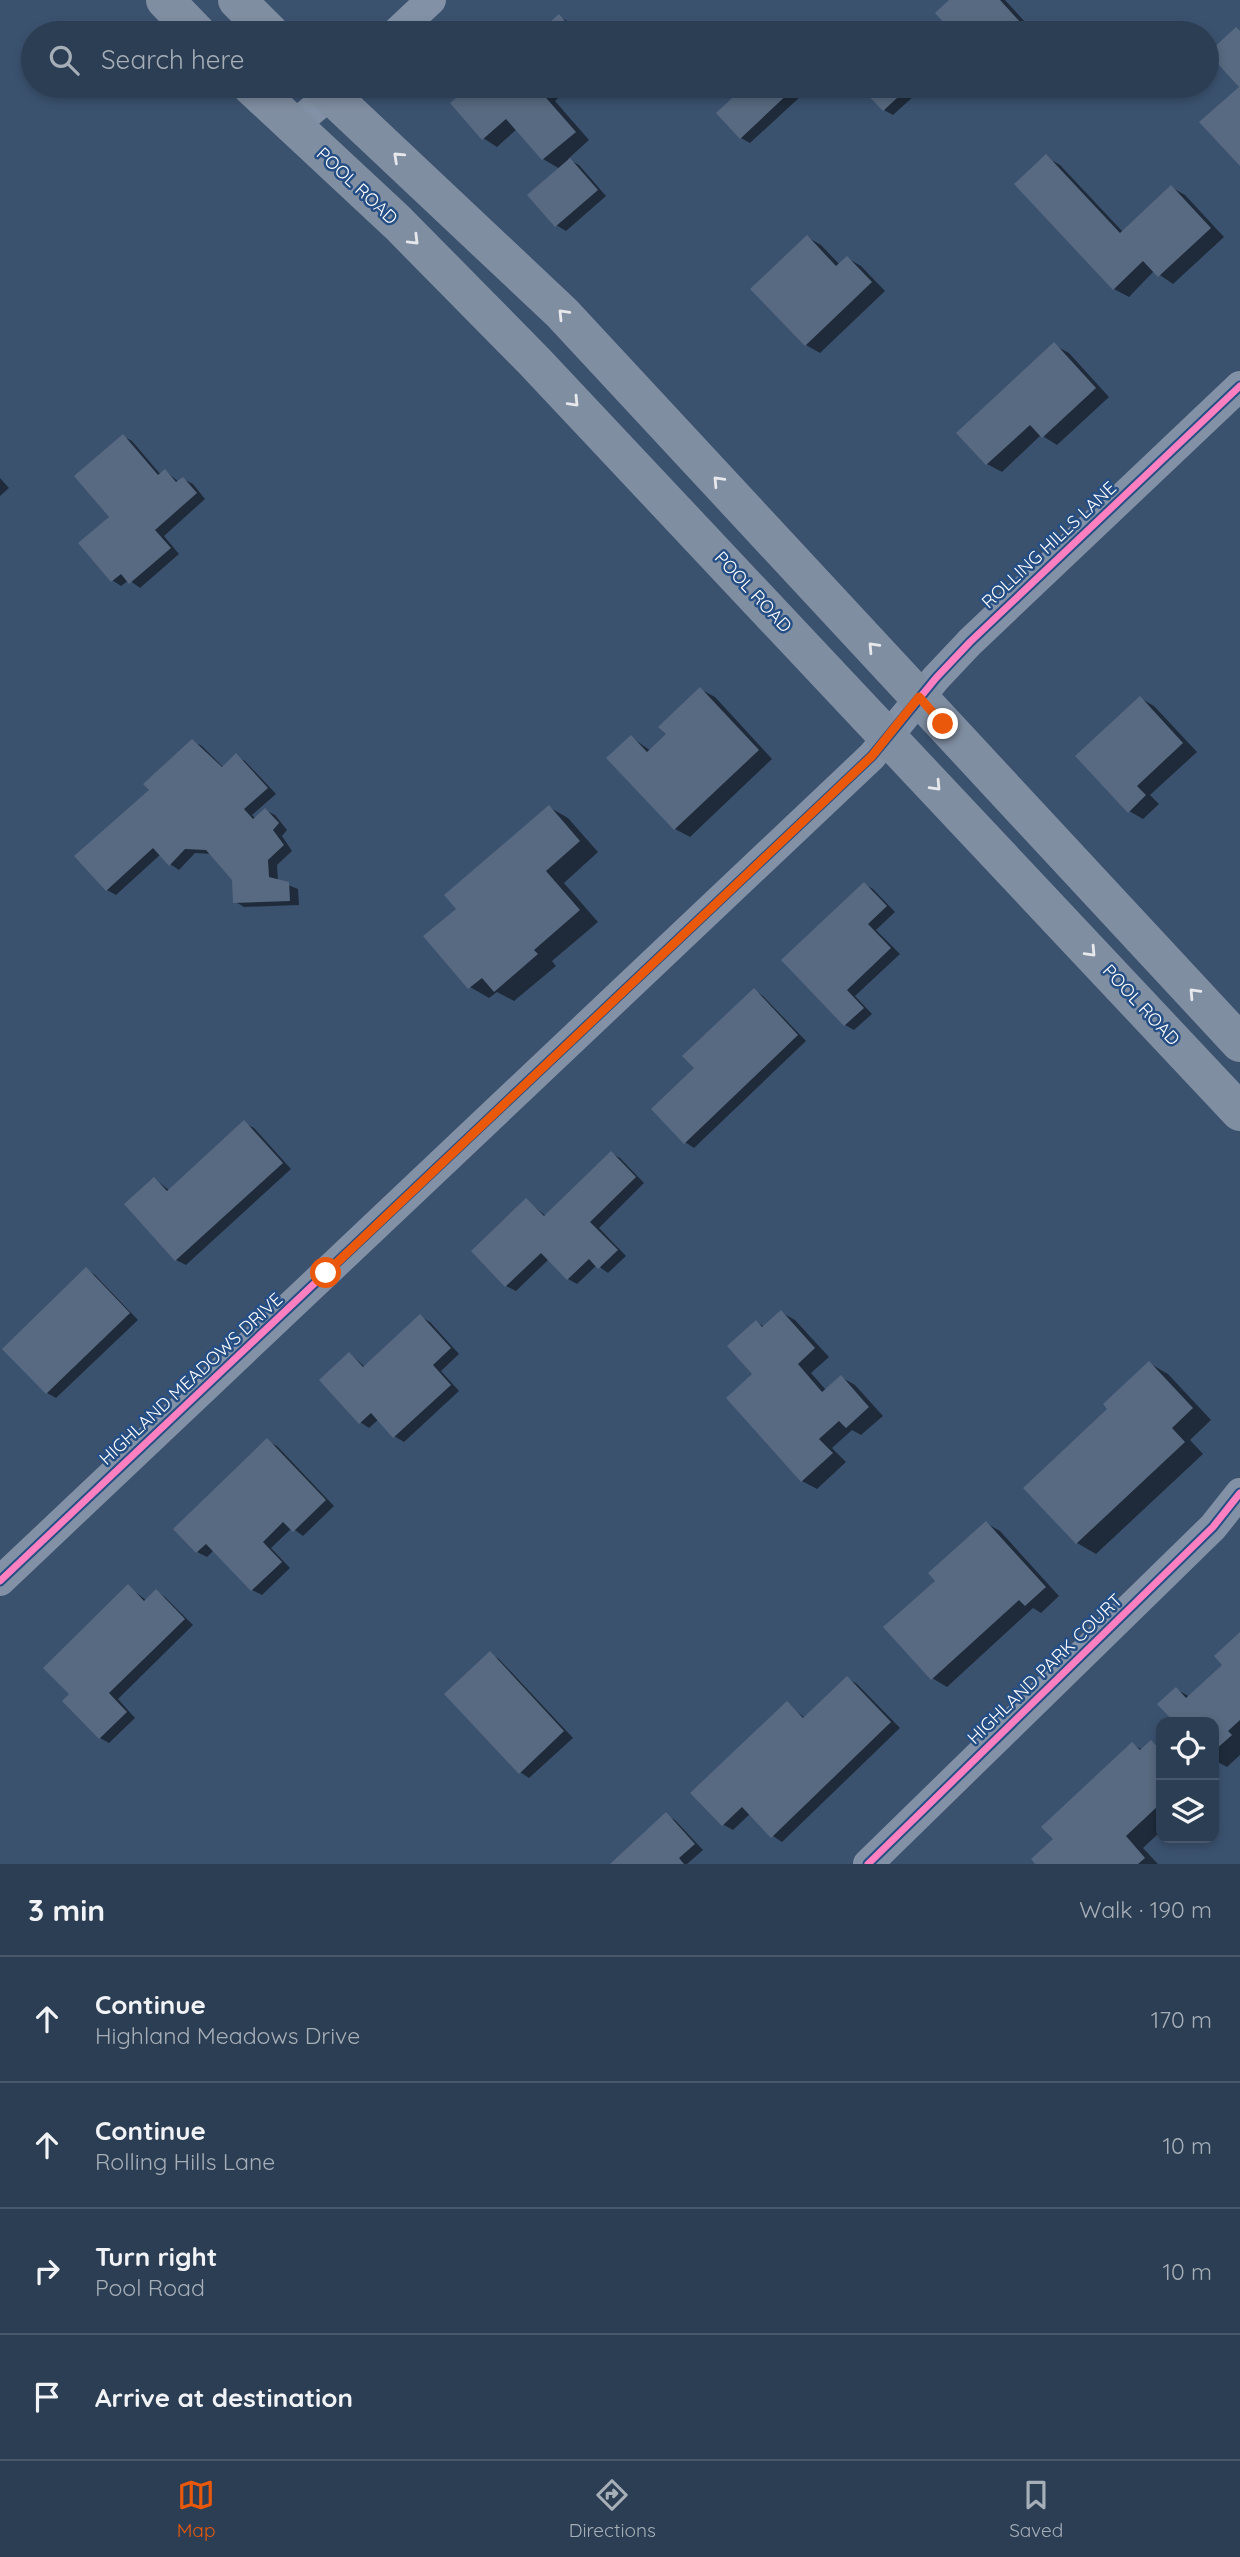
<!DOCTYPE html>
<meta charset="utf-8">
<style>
body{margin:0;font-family:Quicksand,sans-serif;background:#34455a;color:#f1f3f6}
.controls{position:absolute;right:21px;bottom:21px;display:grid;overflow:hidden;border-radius:14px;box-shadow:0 4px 10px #0003}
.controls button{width:63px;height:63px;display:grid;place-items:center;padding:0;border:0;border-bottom:2px solid #48576a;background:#2c3e53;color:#f1f3f6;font:35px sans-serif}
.stop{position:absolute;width:21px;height:21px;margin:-16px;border:5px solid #ea580c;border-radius:50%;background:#fff}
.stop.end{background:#ea580c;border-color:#fff;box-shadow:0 2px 7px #0008}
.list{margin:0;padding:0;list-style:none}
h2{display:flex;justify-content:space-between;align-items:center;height:91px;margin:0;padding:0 28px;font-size:30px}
h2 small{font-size:23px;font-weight:400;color:#a6aeb8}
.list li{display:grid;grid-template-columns:46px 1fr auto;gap:21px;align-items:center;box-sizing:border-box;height:126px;padding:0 28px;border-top:2px solid #48576a}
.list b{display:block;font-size:26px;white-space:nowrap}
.list p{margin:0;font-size:23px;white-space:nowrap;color:#a6aeb8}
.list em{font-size:23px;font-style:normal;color:#a6aeb8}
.icon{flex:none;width:38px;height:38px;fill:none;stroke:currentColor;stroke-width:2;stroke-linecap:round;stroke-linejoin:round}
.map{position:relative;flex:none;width:1240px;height:1864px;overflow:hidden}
.search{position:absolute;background:#2c3e53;box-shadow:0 4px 10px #0003;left:21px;right:21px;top:21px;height:77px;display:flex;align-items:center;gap:18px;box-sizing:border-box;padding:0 24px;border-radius:38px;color:#a6aeb8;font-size:26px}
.sheet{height:595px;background:#2c3e53}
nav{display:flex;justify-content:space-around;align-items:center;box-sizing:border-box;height:98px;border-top:2px solid #48576a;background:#2c3e53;font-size:19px;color:#a6aeb8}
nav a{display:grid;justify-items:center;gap:4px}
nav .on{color:#ea580c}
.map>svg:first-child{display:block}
.shadow{fill:#0007}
.building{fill:#586a81}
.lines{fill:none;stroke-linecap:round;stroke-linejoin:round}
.minor{stroke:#8291a5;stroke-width:30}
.major{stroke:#808ea2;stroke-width:38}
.cycleway-casing{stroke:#254e85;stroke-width:11}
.cycleway{stroke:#ff80c0;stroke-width:7}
.oneway{stroke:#e6e8ec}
.route{stroke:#ea580c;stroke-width:9}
.labels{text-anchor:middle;stroke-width:5;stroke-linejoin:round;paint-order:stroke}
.street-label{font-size:18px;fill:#fff;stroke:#254e85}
</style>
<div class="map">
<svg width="1240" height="1864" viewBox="0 0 1240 1864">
<rect width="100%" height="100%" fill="#3b526f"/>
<path class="shadow" d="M952,0H1005L1035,33H955L937,13Z
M560,17L574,25L581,33H540Z
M473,86H572L555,101L589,140L568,159L579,165L606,196L566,231L556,225L560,169L543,159L517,129L497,147L483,138L453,103Z
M748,86H791L801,96L750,143L741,138L718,113Z
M861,86H925L893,115L884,110Z
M1046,157L1060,165L1123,232L1171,187L1185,195L1224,237L1173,284L1154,271L1129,297L1114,289Z
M807,237L821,245L840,265L847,258L861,266L885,291L820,353L806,345Z
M1054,345L1069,353L1109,397L1057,445L1041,435L1002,472L987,464Z
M123,436L132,441L161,475L165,471L179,482L183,479L193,484L205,499L164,536L179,554L140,588L129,580L121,586L112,580V517Z
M0,478L9,488L0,496Z
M700,689L715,697L772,759L690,837L675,829L609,759L631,737L651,751L668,734Z
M1140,698L1154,706L1197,752L1150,795L1159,804L1143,819L1129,811Z
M192,741L202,746L224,768L236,756L245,761L276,794L252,815L256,819L265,810L275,815L287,830L282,836L292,851L277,865L278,881L298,889L299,905L244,907L234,901V879L212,854L195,853L179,870L170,864L161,854L116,895L107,890L151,791Z
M549,807L568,818L598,852L564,883L598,922L552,961L556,966L514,1001L497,992L489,998L470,987L458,909Z
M864,884L873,889L895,912L876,930L900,954L855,996L872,1014L854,1030L845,1025L784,960Z
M754,990L763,996L806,1041L694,1148L685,1142Z
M244,1123L254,1128L291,1169L186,1265L176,1260L155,1179L170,1191Z
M611,1153L620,1158L644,1183L599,1228L626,1256L608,1273L597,1265L577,1284L568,1279L549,1259L516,1291L506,1286L526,1200L546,1216Z
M86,1269L95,1275L138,1320L56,1398L47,1393L4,1349Z
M781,1312L795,1320L829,1357L811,1373L826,1390L841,1377L855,1385L883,1416L861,1435L852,1430L832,1448L846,1462L817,1489L802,1481L755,1374L756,1322L765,1327Z
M420,1316L430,1322L459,1354L441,1371L459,1391L404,1442L394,1436L379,1419L369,1428L360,1422L350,1354L365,1367Z
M1149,1363L1168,1374L1211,1420L1190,1440L1203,1454L1096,1554L1077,1543L1026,1489L1110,1409Z
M267,1441L277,1446L334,1506L303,1536L292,1528L271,1548L290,1568L262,1595L252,1590L214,1550L207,1557L197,1552Z
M986,1523L1000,1531L1059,1596L1041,1613L1033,1608L947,1687L932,1678L937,1581Z
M129,1587L147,1601L156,1591L165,1597L193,1625L118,1699L135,1718L109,1743L100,1738L71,1694Z
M1240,1636V1755L1227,1767L1214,1760V1722H1177L1160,1704L1176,1689L1190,1697L1224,1665Z
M490,1654L499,1659L573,1738L529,1778L520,1772Z
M847,1678L857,1684L900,1728L782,1842L773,1836L751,1813L733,1830L724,1825L693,1793L787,1703L806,1719Z
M1152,1742L1161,1748V1831L1143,1848L1158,1864H1037L1132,1744L1143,1750Z
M666,1815L675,1820L703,1850L687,1864H613Z"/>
<path class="building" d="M949,0H1000L1030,33H953L935,13Z
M559,14L575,33H538Z
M1236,27L1240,31V166L1199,122L1239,87L1208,53Z
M470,86H549L541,92L576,132L542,160L506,119L482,140L450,103Z
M745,86H788L792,90L740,139L716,113Z
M859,86H910L883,111Z
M1046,154L1120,233L1171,185L1211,228L1158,277L1143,261L1113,290L1014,184Z
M570,158L598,190L555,227L527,195Z
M807,235L836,266L847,256L872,282L805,346L750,289Z
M1054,342L1096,388L1042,438L1030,425L986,465L956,433Z
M123,434L158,475L165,469L176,482L183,477L197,493L155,530L171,548L129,584L121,574L111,582L78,543L109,517L74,476Z
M700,687L759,750L674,830L606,758L631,735L647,752L666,734L658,727Z
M1140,696L1183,743L1137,786L1146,795L1128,813L1075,756Z
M192,739L222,767L236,753L268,788L244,809L253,819L265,808L279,823L273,830L284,845L268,860L269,877L289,882L290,901L233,903L232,880L206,850L185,849L169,866L153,848L106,891L74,856L149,790L143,784Z
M549,805L580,841L546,871L580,910L534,950L538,954L494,992L482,978L468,989L423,936L456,909L444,895Z
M864,882L887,906L868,924L891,948L847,990L864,1008L844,1026L781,960Z
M754,988L798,1035L684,1144L651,1109L694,1068L682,1056Z
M244,1120L283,1163L175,1261L124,1204L154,1177L167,1191Z
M611,1151L636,1177L590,1222L618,1250L598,1269L589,1259L567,1280L541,1253L505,1287L471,1251L526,1198L544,1216Z
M86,1267L130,1313L46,1394L2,1349Z
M781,1310L815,1348L798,1364L822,1392L841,1375L869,1407L846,1428L839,1421L819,1439L833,1453L801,1482L726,1398L752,1374L727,1346L756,1320L762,1327Z
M420,1314L451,1348L433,1365L451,1385L393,1438L371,1413L359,1424L319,1380L349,1352L363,1367Z
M1149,1361L1193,1408L1172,1428L1185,1442L1076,1544L1023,1488L1107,1409L1103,1404Z
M267,1438L326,1500L293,1532L283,1522L263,1542L282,1562L251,1591L206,1544L196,1553L173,1529Z
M986,1521L1046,1587L1025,1606L1019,1600L931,1680L883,1627L935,1581L928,1573Z
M128,1584L144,1601L156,1589L185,1619L109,1693L127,1712L99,1739L62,1701L69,1694L43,1668Z
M1240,1632V1720L1228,1731L1232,1735L1214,1751V1722H1174L1157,1704L1176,1687L1186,1698L1222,1665L1214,1656Z
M490,1651L564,1731L519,1774L444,1694Z
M847,1676L891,1722L771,1838L742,1807L722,1826L690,1793L787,1701L803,1718Z
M1151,1740L1161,1750V1807L1159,1805L1126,1836L1145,1858L1138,1864H1035L1031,1859L1053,1839L1041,1827L1132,1742L1140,1750Z
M666,1812L695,1844L679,1858L684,1864H610Z"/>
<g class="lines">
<path class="minor" d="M396,33L431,0
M293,126L341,86
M0,1581L872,756L936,678L970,642L1240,386
M868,1864L1213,1527L1240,1493"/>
<path class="major" d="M165,0L197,33
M237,0L270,33
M251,86L398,223L534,361L1240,1112
M321,86L562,313L1240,1043"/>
<defs>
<path id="cycleway" d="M0,1581L872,756L936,678L970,642L1240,386
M868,1864L1213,1527L1240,1493"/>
</defs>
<use href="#cycleway" class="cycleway-casing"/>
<use href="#cycleway" class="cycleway"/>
</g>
<defs><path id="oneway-chevron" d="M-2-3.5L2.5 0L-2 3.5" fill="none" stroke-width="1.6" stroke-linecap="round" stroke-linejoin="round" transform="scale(1.75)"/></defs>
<g class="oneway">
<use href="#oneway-chevron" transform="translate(398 157) rotate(-137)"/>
<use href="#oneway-chevron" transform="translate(414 240) rotate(45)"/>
<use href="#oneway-chevron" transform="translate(563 314) rotate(-134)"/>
<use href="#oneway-chevron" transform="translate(574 402) rotate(46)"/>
<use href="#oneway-chevron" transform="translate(718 481) rotate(-133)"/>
<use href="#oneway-chevron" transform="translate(873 647) rotate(-133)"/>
<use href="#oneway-chevron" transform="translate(936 786) rotate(47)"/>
<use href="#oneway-chevron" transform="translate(1091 952) rotate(47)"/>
<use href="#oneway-chevron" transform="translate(1194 993) rotate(-133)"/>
</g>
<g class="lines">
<path class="route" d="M326,1273L872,756L919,697L943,724"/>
</g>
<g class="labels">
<g class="street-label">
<text transform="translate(357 186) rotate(43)" y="6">POOL ROAD</text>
<text transform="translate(1049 545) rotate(-43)" y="6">ROLLING HILLS LANE</text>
<text transform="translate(753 592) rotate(47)" y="6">POOL ROAD</text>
<text transform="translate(1141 1005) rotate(47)" y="6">POOL ROAD</text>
<text transform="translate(191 1379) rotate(-43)" y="6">HIGHLAND MEADOWS DRIVE</text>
<text transform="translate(1045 1669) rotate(-44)" y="6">HIGHLAND PARK COURT</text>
</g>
</g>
</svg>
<div class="controls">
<button><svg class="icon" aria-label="locate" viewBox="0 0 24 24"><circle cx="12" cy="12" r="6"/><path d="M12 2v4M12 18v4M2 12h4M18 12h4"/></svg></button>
<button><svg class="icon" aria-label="layers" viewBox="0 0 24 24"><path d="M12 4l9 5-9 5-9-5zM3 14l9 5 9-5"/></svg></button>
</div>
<div class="stop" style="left:326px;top:1273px"></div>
<div class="stop end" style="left:943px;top:724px"></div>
<div class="search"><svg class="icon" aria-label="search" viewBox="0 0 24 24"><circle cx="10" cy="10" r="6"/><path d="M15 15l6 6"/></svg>Search here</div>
</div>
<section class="sheet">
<h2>3 min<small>Walk · 190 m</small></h2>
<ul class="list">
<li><svg class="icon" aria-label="ahead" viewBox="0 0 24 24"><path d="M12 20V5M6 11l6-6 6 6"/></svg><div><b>Continue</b><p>Highland Meadows Drive</p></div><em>170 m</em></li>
<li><svg class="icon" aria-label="ahead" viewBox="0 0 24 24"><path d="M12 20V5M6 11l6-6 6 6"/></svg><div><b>Continue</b><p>Rolling Hills Lane</p></div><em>10 m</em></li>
<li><svg class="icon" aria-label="right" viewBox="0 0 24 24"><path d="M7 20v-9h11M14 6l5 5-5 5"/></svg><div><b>Turn right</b><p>Pool Road</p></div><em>10 m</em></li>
<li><svg class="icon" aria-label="arrive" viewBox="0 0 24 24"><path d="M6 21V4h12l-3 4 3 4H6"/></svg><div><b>Arrive at destination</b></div></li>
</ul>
</section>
<nav>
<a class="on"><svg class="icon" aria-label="map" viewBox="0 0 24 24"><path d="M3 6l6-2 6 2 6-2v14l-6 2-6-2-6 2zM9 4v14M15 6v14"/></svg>Map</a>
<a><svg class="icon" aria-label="directions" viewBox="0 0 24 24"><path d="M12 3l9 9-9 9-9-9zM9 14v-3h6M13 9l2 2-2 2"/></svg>Directions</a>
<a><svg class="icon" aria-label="saved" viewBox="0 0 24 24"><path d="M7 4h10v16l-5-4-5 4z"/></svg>Saved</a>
</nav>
